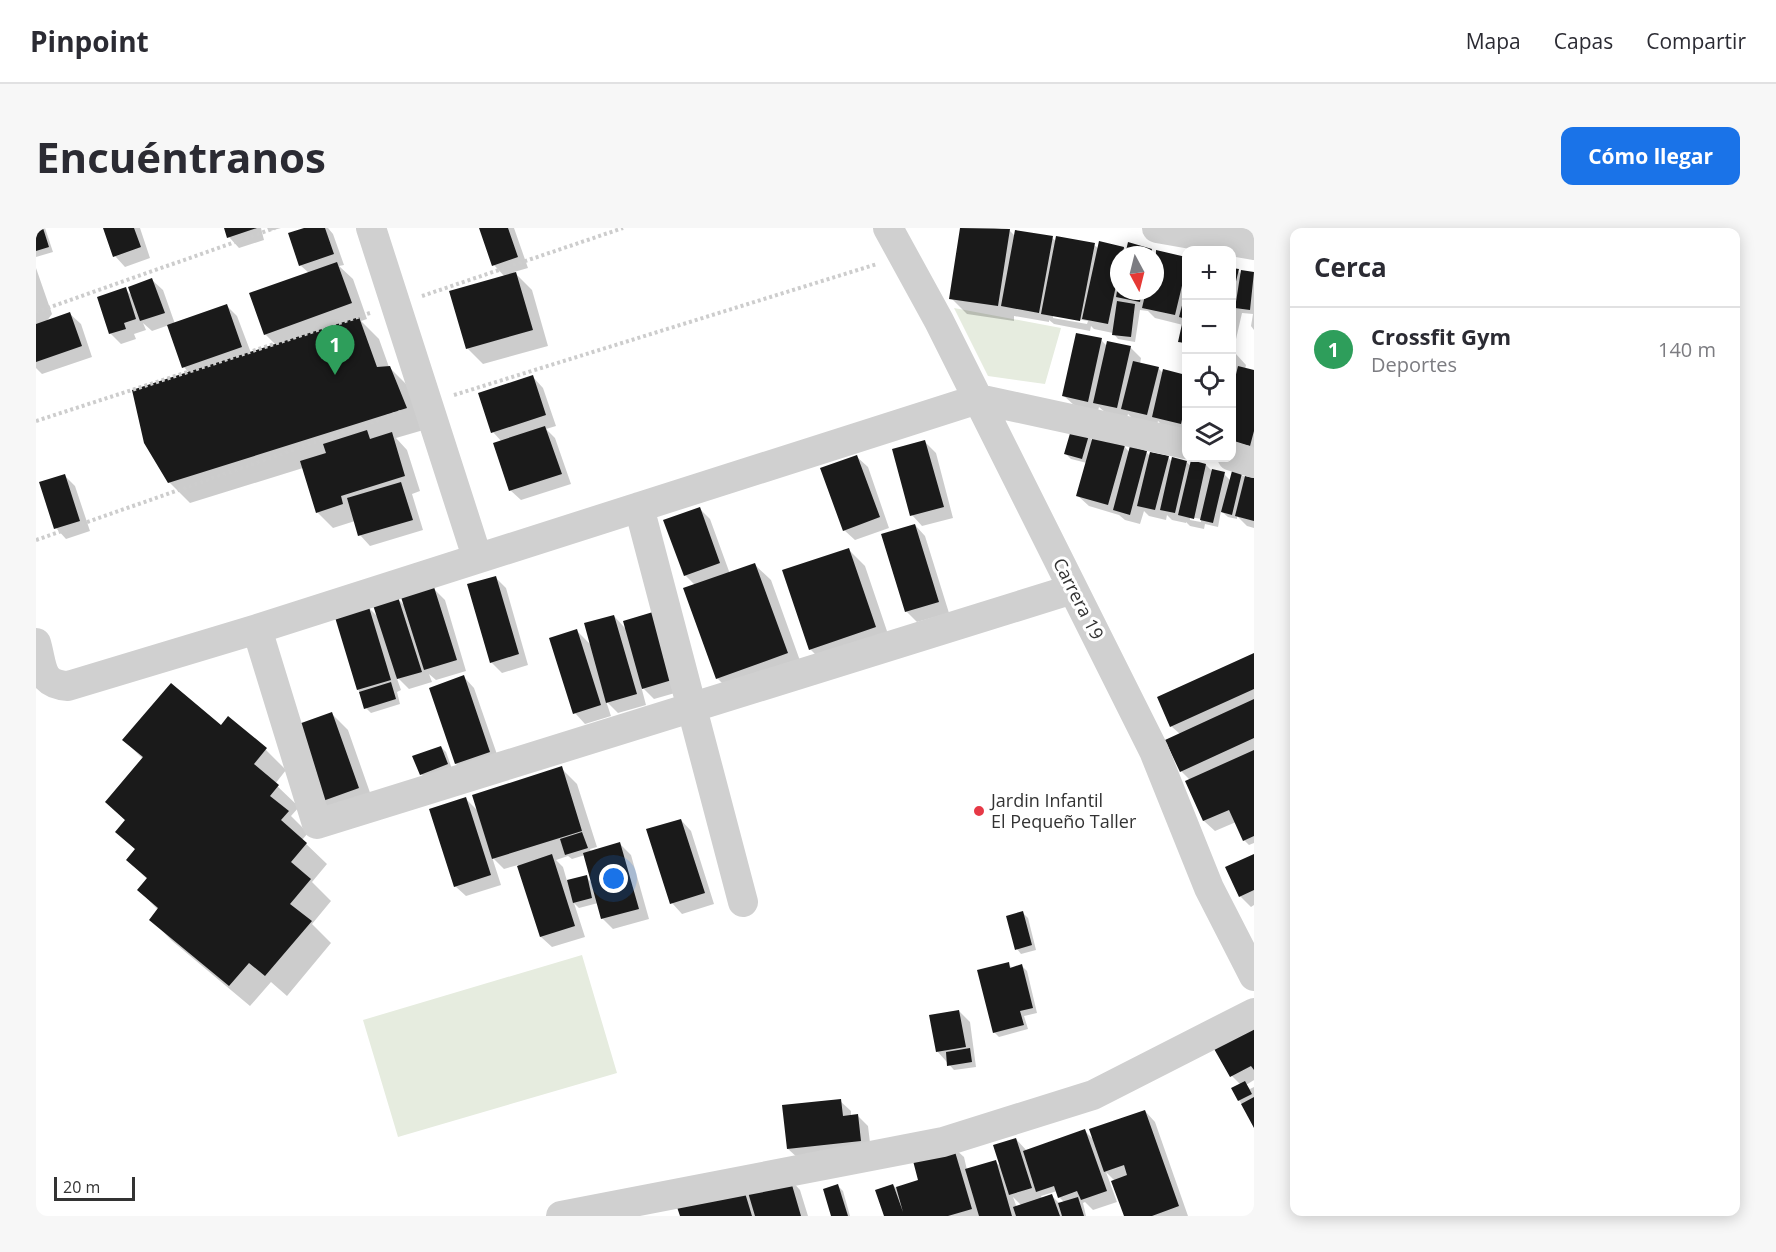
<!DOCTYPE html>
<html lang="es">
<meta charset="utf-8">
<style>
body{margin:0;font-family:"Open Sans",sans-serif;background:#f7f7f7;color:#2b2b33}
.controls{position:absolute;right:18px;top:18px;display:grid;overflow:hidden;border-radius:12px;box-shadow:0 3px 15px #0003}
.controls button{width:54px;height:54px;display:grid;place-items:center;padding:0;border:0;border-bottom:2px solid #e1e1e2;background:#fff;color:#2b2b33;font:30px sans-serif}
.compass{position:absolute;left:1074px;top:18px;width:54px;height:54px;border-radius:50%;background:#fff;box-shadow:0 3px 15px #0003;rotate:173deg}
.scale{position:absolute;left:18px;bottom:15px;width:81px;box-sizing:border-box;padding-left:6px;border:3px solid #333;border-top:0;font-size:16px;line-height:21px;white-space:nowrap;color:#333;-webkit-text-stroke:4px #fff;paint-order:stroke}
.you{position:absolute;left:578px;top:651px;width:21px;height:21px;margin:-15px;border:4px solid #fff;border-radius:50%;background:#1a73e8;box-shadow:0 0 0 9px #1a73e833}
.badge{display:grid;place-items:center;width:39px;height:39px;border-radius:50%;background:#1a73e8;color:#fff;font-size:20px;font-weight:700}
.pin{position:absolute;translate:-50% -50px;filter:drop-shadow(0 2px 3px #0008)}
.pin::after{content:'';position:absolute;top:32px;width:21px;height:18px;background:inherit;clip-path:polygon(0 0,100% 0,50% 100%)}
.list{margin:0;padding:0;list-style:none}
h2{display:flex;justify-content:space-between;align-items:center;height:78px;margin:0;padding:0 24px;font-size:26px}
h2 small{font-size:20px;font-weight:400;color:#7c7c81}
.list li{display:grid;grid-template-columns:39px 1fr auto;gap:18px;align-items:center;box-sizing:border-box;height:84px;padding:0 24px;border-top:2px solid #e1e1e2}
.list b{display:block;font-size:22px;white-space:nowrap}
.list p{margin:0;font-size:20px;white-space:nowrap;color:#7c7c81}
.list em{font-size:20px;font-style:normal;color:#7c7c81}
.icon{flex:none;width:33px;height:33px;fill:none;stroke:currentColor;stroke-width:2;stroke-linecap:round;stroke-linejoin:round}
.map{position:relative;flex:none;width:1218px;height:988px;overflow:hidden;border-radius:12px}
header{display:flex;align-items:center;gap:36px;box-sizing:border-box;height:84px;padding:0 30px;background:#fff;border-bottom:2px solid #e1e1e2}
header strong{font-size:28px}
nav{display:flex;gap:33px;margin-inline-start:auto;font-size:21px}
.intro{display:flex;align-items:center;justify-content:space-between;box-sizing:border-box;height:144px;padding:0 36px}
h1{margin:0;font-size:42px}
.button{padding:15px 27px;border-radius:12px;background:#1a73e8;color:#fff;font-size:21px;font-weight:700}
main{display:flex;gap:36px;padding:0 36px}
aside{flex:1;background:#fff;border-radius:12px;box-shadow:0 3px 15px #0003}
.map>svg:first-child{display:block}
.green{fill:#e6ecdf}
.shadow{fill:#0003;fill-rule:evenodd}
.building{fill:#1a1a1a}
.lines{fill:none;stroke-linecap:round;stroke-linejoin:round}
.path{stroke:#cdcdcd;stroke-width:4;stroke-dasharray:3 3;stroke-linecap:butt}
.minor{stroke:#d0d0d0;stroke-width:30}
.poi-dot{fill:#e63946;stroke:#fff;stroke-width:2}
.labels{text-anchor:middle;stroke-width:6;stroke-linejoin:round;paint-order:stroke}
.street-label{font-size:18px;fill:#333;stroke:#fff}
.poi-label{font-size:18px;fill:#333;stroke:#fff;text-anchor:start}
</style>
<header>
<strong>Pinpoint</strong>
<nav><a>Mapa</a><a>Capas</a><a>Compartir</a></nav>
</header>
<div class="intro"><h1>Encuéntranos</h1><a class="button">Cómo llegar</a></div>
<main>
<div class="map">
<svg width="1218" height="988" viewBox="0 0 1218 988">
<rect width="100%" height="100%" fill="#fff"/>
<path class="green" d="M918,80L1025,100L1009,156L952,148Z
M546,727L581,845L362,909L327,792Z"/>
<path class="shadow" d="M0,0H9L17,24L0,29Z
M69,0H104L114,30L89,39L79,28Z
M190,0H225L228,12L203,20L193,9Z
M231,0H245L234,3Z
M273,0H292L297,6L308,37L303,38L317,51L331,91L325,93L343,111L353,139L374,160L391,201L360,210L371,222L384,263L376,266L387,302L334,318L324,307L319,293L297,300L281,284L267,240L154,275L133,254L153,145L148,139L133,97L116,103L107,95L110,102L98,106L100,111L85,116L74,105L89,61L97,69L116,52L127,62L139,96L191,78L201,88L215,125L240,117L229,106L273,45L264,37Z
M445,0H478L492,40L478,44L496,62L512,118L447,136L431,120L469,49L458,37Z
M925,0H958L973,2L979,8L1016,10L1021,14L1058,17L1063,21L1088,20L1091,24L1115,22L1120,27L1121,24L1150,31V118L1143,113L1147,97L1119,90L1112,83L1104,82L1099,114L1082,111L1077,105L1058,101L1055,98L1054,103L1018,96L1013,92V94L978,88V93L931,86L915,70ZM1083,27H1119V63H1083ZM1017,87L1052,93L1051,96L1017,90Z
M0,40L16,86L10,94L34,86L45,96L56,129L6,146L0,140Z
M1196,41L1202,43L1205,46L1206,43L1218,45V102L1215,98L1217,86L1206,85L1198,120H1196Z
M1065,112L1071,118L1094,119L1105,130L1104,136L1122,140L1128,146L1129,143L1150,149V204L1128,199L1122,193L1121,197L1097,191L1092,186L1091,190L1070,185L1063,179L1062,183L1039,178L1028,168Z
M1196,125L1200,126L1210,137L1209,141L1218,143V227L1196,221Z
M497,149L507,160L520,198L510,201L519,210L535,256L485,272L474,262L466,214L457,204Z
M1052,208L1057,213L1088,218L1094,225L1110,224L1114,228L1132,229L1136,234H1150L1155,238L1170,237L1176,243L1188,246L1195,253L1197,244L1218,252V300L1211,298L1201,288V291L1192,289L1185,283L1182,299L1169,296L1168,301L1154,298L1150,294V295L1136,292L1131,287L1130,292L1113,288L1108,283L1104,296L1089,292L1083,287L1053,278L1042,268L1051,235L1035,231L1030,226ZM1154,289L1165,291V294L1154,292Z
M889,214L900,225L917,290L886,298L876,287Z
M821,229L832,239L853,300L819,312L808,302Z
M29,248L39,258L54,303L30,311L20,300Z
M663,280L674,291L694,346L719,337L735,352L767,441L697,466L681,450L660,358L649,347Z
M879,297L889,308L913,385L881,394L870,383Z
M813,322L829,338L855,415L790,437L774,421Z
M459,349L470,360L492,437L466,445L455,434Z
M398,361L409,372L430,443L400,452L393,446L396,454L373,461L360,448L365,462L361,464L364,476L335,485L330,480L322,461L331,378L343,390L362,371L370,379Z
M578,388L646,463L618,471L605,458L610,477L582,485L570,473L575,488L549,496L539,485L541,403L555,417Z
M1218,428V615L1213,617L1208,612L1200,594L1179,603L1168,593L1151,554L1154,552L1146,544L1131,512L1144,506L1135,498Z
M428,449L438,460L464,535L431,546L420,536L394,461Z
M296,486L312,502L338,576L301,589L285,573Z
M193,490L230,522L250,542L239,556L263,579L255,588L272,605L266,612L291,636L276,654L295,673L276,696L295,715L251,768L235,754L214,778L135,712L115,691L122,682L103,662L112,652L92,632L100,622L81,604L90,593L71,574L107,531L88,512L185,499Z
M405,519L410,524L416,541L390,551L385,546Z
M525,540L541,556L561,619L554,621L555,624L584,616L595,627L613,691L577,701L566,690L562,675L543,680L538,675L549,709L516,719L505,709L482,637L468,641L456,629L465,657L430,668L419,658L430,571L442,583ZM549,627L556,655L550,649L531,653L527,639L520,632L532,628L536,631Z
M645,592L655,603L678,676L646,686L636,675Z
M1218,628V677L1215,679L1204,668Z
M987,685L992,690L1000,722L985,726L981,721Z
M972,736L977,741L986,738L991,743L1001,785L988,788L992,801L963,809L958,804Z
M923,783L934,794L940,839L918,842L901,823Z
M1218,797V852L1210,857L1214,861L1218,859V896L1203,872L1205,857L1196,848L1179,820Z
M804,873L815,883V888L821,887L832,898L835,923L763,931L752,921Z
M1109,883L1119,894L1152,988H1089L1079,953L1070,944L1081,974L1057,982L1049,974L1047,975L1050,988H849L857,957L860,960L884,953L917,919L928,929L931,942L960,934L967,941L980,911L991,923L1049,903L1059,913ZM1021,963L1023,969L1029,975L1024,976L1016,968L1006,971L1005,968ZM977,969L986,978L981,980Z
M754,951L764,962L772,988H646Z
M802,958L807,963L814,988H797Z"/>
<path class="building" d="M0,0H7L13,19L0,23Z
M67,0H98L105,19L77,29Z
M188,0H221L191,10Z
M268,0H289L298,26L263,38L252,5Z
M443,0H472L482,29L456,38Z
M924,0L974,1L962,78L913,71Z
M979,2L1017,8L1003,85L965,78Z
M1020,8L1059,15L1044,93L1005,86Z
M1063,13L1088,19L1087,27H1083V43L1072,96L1046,91Z
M1092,14L1116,21L1114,27H1089Z
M1120,22L1150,29V41L1139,87L1106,80L1110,63H1119Z
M301,34L316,75L228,107L213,65Z
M1196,40L1203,41L1196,70Z
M1205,42L1218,44L1214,82L1199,80Z
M480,44L497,102L430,121L413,63Z
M116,50L129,85L104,93L92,59Z
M1082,58L1083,63H1106L1104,74L1080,69Z
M90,59L100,91L88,95L90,101L73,106L61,69Z
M1150,62V91L1143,89Z
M1081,73L1099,76L1095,109L1076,107Z
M191,76L206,119L146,140L131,97Z
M34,84L46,118L0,134V96Z
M323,89L341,139L354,138L371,180L132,255L108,215L96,162Z
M1146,96L1150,97V115L1142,114Z
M1040,105L1066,110L1052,174L1026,168Z
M1071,113L1095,118L1081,180L1057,175Z
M1097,133L1123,139L1111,187L1085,181Z
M1202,138L1218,142V203L1214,218L1196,214V163Z
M1127,141L1150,147V174L1145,196L1116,189Z
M497,147L510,187L455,205L442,165Z
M509,198L526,246L473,263L457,215Z
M331,202L334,211L356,204L369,248L305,268L307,276L280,285L264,233L290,225L287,216Z
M1035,202L1053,207L1046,231L1028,226Z
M1057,208L1089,217L1072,277L1040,268Z
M889,212L908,279L874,288L856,221Z
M1094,218L1111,223L1094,287L1077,282Z
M1114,224L1133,228L1119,282L1101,278Z
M821,227L844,289L807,303L784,240Z
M1136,229L1151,233L1139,285L1124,282Z
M1155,232L1170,236L1158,291L1142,287Z
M1176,241L1189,244L1177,295L1164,292Z
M1196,243L1206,245L1196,287L1185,284Z
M29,246L44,293L18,301L3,254Z
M1209,248L1218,250V293L1199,288Z
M365,254L377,292L322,308L311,270Z
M664,279L684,335L648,348L627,292Z
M879,296L903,374L869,384L845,306Z
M813,320L840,399L773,422L746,342Z
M719,335L752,425L680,451L647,360Z
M460,348L483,426L454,435L431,356Z
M398,359L421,432L388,442L365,369Z
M362,369L386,444L361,451L337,377Z
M332,376L355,452L321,462L298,386Z
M617,384L636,452L606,461L587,393Z
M578,387L601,466L570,475L548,395Z
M541,401L565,477L537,486L513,410Z
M1218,425V461L1134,499L1121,469Z
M428,447L454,524L419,536L393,460Z
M355,454L360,471L328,481L323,464Z
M135,455L185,497L192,488L231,520L218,536L243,557L234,568L253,583L245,592L271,615L255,634L275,651L254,676L276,693L229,748L213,735L193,758L113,692L122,680L101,662L111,650L90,632L99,621L79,604L89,592L69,574L107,529L86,512Z
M1218,471V510L1144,544L1129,512Z
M296,484L323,560L284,574L257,498Z
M405,518L412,536L384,547L376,528Z
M1218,522V608L1207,613L1193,582L1167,593L1149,553Z
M526,538L546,603L456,631L436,567Z
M430,569L455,647L418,659L393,581Z
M645,591L669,665L634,676L610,601Z
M546,604L552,620L529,627L524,611Z
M584,614L603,681L565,691L547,625Z
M516,626L539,698L504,709L481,638Z
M1218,626V662L1203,669L1189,639Z
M551,647L556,670L537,675L531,652Z
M987,683L996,717L979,722L970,688Z
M973,734L974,740L986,736L997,780L984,783L988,797L957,805L941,742Z
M923,782L930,819L900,824L893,787Z
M1218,796V842L1215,838L1194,849L1177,819Z
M934,820L936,834L911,838L910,824Z
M1209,853L1216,866L1202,873L1195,860Z
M1218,869V900L1205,876Z
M805,871L807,888L822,886L825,913L751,921L746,877Z
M1109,882L1143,978L1116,988H1088L1075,953L1091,947L1088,937L1068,944L1053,901Z
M1049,901L1071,963L1045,972L1041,963L1022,970L1018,958L1000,964L987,923Z
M980,910L996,960L973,967L957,917Z
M917,917L936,981L912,988H848L839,962L857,956L867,984L860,959L882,952L876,929Z
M960,932L976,988H943L929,941Z
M754,950L765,988H719L711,961Z
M706,955L716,988H644L640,976Z
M802,956L812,988H795L787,961Z
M1016,966L1024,988H980L977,979Z
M1042,969L1048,988H1026L1022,975Z"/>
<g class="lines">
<path class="path" d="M386,68L587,0
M0,84L239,0
M418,167L841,36
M0,193L334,85
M0,312L365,184"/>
<path class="minor" d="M335,0L441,329
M852,0L903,93L1118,523L1173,660L1218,748
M1121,0L1218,17
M1196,228L1218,235
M603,279L707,674
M221,401L281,596L1037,361
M0,415C7,439 3,456 32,458L221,401L942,171L1150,216
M525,988L907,914L1057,867L1218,785"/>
</g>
<circle class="poi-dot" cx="943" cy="583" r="6"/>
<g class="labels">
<g class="street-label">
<text transform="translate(1042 371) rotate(63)" y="6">Carrera 19</text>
</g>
<g class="poi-label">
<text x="955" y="579">Jardin Infantil<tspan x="955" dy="21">El Pequeño Taller</tspan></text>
</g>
</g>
</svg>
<div class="controls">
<button>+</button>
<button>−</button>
<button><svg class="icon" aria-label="locate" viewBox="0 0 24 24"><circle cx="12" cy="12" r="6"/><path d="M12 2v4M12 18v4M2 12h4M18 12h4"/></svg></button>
<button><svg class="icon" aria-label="layers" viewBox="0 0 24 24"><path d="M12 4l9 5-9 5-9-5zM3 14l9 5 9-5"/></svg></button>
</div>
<svg class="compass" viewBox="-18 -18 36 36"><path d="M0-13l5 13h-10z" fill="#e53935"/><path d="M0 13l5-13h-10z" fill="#7c7c81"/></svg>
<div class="scale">20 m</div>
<div class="you"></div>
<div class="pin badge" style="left:299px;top:147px;background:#2e9e5b">1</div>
</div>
<aside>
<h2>Cerca<small></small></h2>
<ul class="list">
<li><span class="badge" style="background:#2e9e5b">1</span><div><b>Crossfit Gym</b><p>Deportes</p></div><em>140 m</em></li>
</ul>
</aside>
</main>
